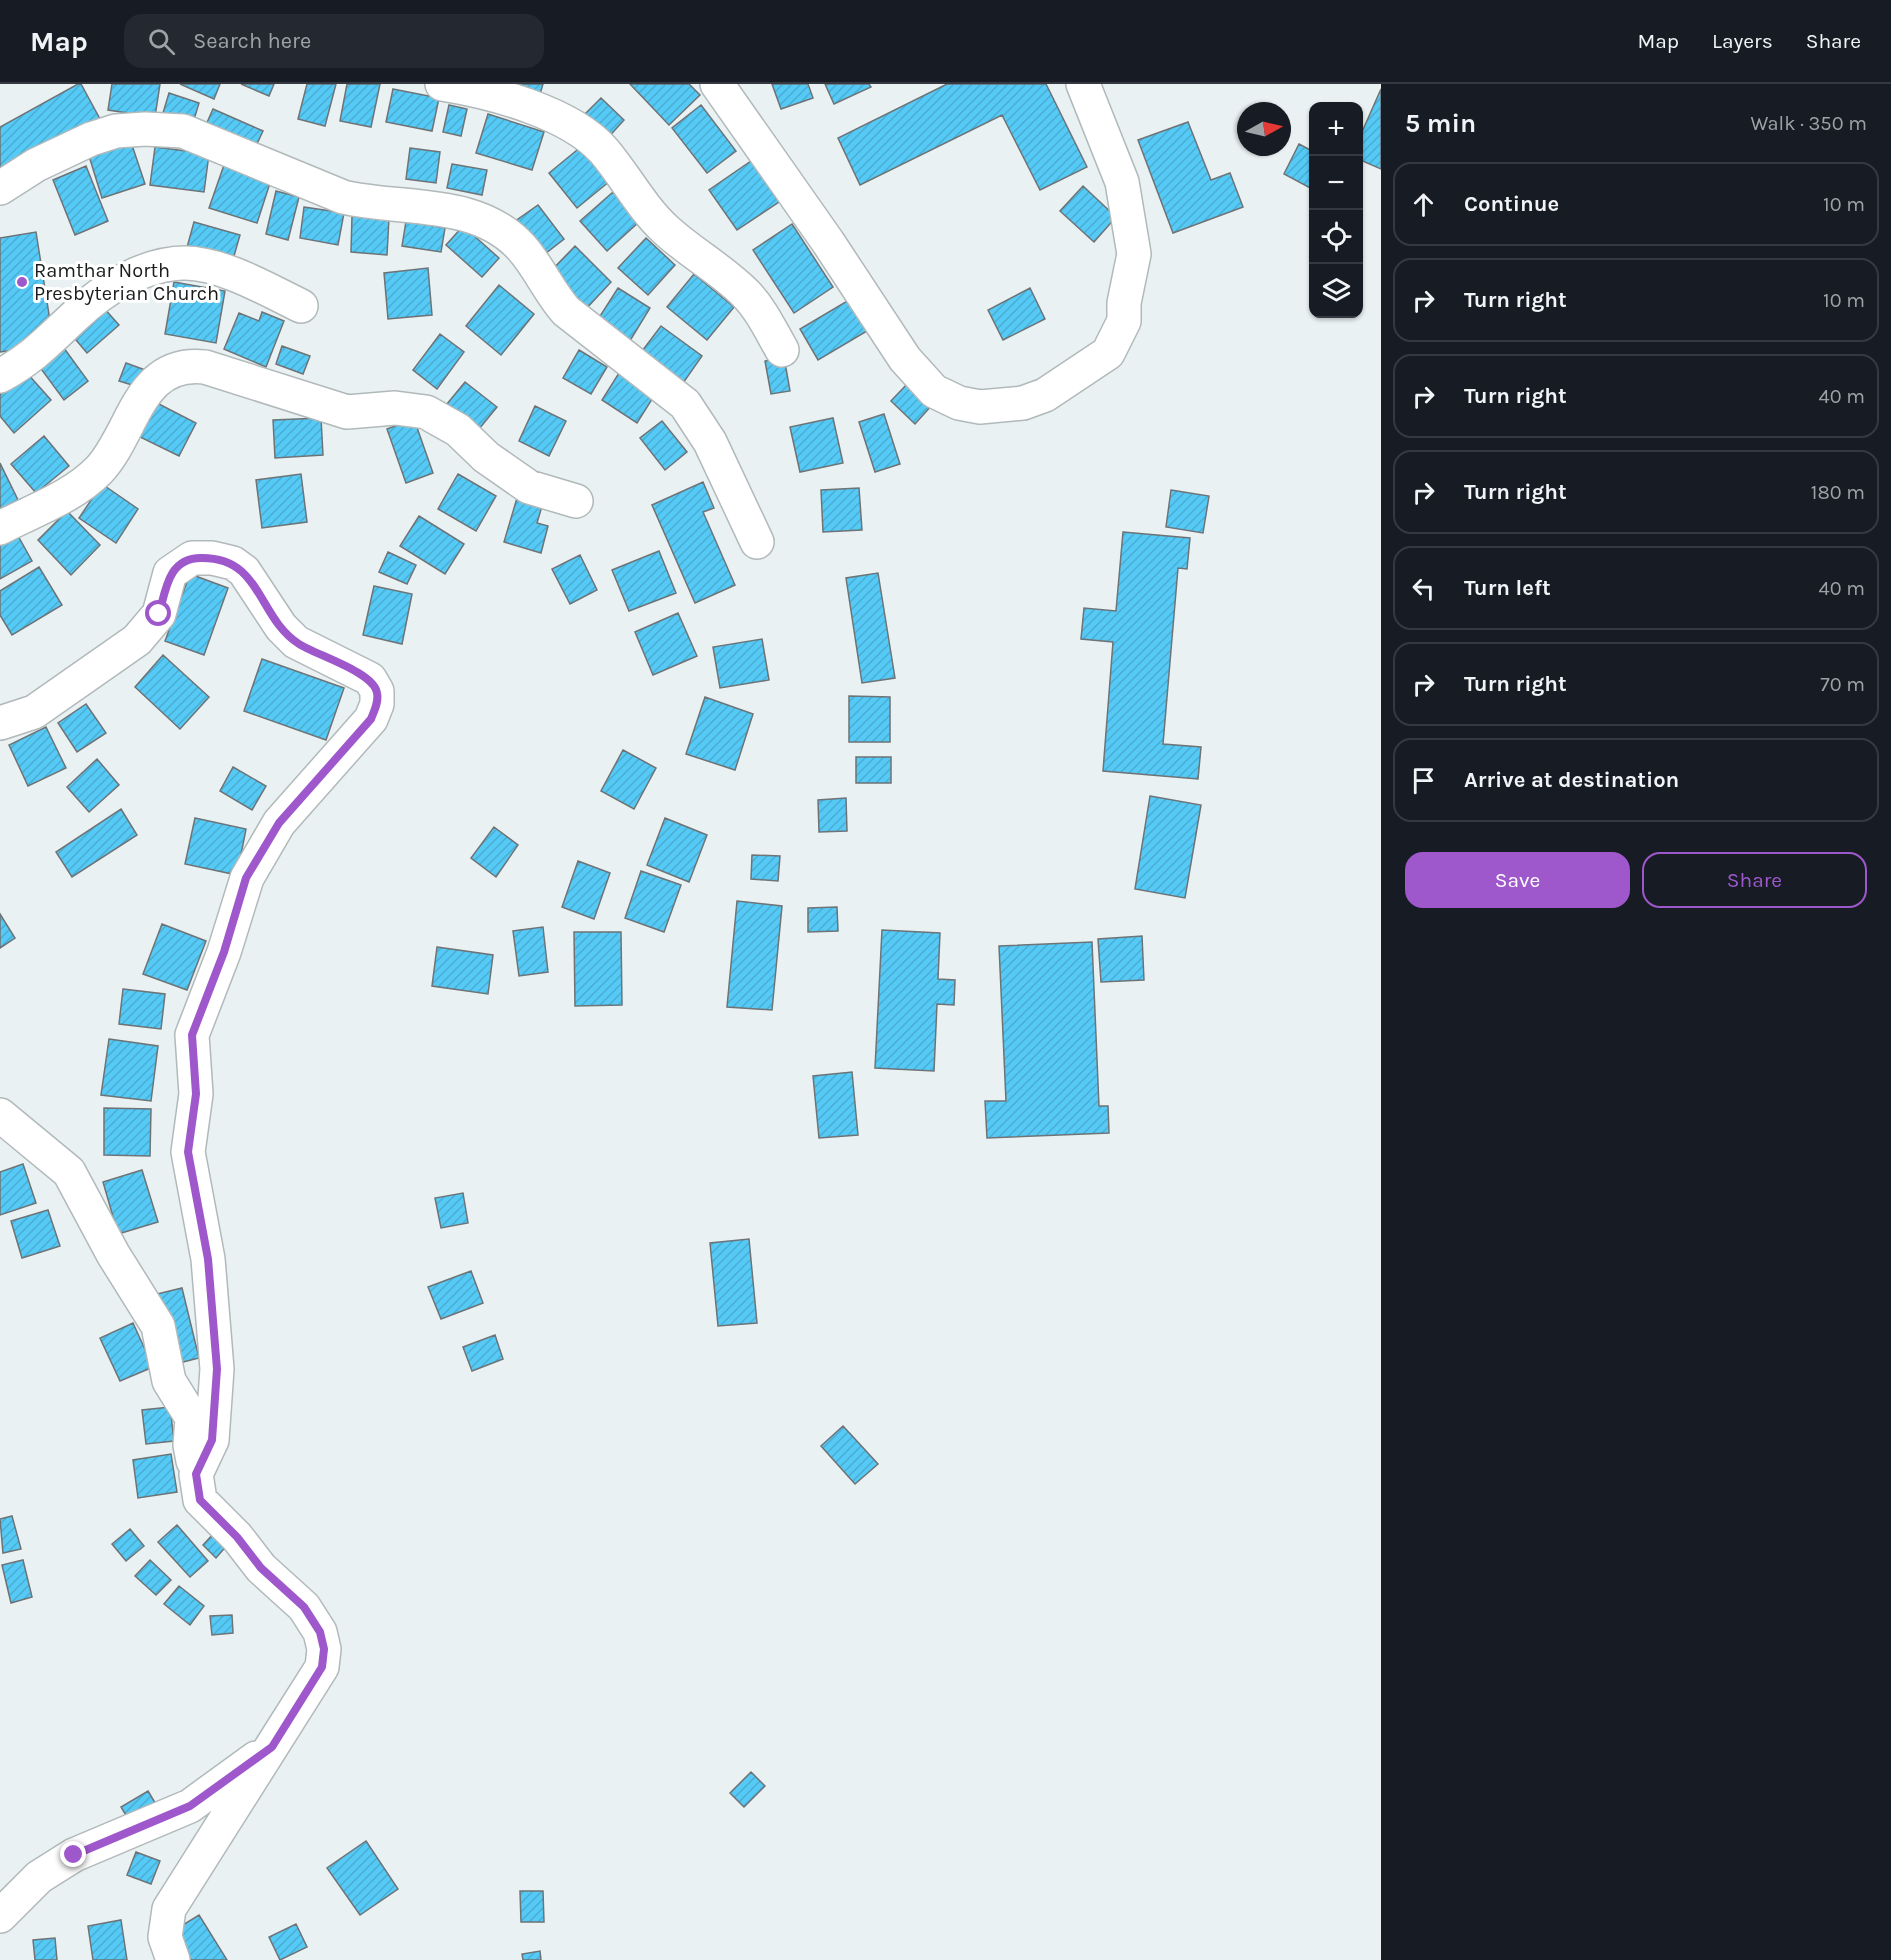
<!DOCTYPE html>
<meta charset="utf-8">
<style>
body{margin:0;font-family:Karla,sans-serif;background:#242831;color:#f1f3f6}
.controls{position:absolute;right:18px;top:18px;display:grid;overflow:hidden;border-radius:12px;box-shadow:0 2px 4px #0004}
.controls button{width:54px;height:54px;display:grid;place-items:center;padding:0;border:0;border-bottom:2px solid #363941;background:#171b24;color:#f1f3f6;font:30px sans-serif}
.compass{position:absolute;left:1237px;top:18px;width:54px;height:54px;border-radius:50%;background:#171b24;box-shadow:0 2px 4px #0004;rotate:82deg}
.stop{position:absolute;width:18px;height:18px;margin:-14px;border:4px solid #9f58cc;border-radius:50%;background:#fff}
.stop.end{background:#9f58cc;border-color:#fff;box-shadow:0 2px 6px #0008}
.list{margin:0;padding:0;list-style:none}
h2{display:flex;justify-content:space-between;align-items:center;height:78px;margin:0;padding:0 24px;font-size:26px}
h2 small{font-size:20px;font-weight:400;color:#9ea1a6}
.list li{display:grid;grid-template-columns:39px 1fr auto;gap:18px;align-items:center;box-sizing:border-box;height:84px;margin:0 12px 12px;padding:0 12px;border:2px solid #363941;border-radius:18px}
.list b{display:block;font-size:22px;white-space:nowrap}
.list em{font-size:20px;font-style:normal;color:#9ea1a6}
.actions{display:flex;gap:12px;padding:18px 24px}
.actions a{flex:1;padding:14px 0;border:2px solid #9f58cc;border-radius:18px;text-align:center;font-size:21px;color:#9f58cc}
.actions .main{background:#9f58cc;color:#fff}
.icon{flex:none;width:33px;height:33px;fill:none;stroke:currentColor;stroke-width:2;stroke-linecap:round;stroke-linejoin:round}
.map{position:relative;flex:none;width:1381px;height:1876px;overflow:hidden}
header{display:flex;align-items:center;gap:36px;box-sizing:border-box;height:84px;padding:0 30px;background:#171b24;border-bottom:2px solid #363941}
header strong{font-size:28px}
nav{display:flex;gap:33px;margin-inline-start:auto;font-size:21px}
.search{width:420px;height:54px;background:#242831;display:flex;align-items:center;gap:15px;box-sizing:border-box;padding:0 21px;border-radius:18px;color:#9ea1a6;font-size:22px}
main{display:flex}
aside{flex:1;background:#171b24}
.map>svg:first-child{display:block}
.building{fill:url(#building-hatch);stroke:#6d7376;stroke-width:1.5}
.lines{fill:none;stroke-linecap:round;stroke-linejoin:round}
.minor-casing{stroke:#b1b9ba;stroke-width:36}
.minor{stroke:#fff;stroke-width:33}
.route{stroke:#9f58cc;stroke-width:8}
.poi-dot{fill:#9f58cc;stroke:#fff;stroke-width:2}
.labels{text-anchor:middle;stroke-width:6;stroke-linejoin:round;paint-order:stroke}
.poi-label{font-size:20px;fill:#191b1c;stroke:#fff;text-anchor:start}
</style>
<header>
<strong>Map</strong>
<div class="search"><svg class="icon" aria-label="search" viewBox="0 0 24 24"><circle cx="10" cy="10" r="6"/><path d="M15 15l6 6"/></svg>Search here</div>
<nav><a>Map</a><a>Layers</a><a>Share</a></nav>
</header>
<main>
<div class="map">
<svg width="1381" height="1876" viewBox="0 0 1381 1876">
<defs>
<pattern id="building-hatch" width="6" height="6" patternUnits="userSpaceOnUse" patternTransform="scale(1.5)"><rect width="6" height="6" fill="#56caf6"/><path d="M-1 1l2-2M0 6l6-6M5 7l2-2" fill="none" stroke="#4aadd2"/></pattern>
</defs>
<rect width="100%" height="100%" fill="#e9f1f2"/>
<path class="building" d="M78,0H81L100,35L0,89V43Z
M112,0H160L155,33L108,26Z
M180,0H220L214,15Z
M241,0H274L269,12Z
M307,0H336L325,42L298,35Z
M347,0H380L371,43L340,37Z
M506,0H543L540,10Z
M630,0H689L700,11L669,41Z
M772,0H808L813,14L781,25Z
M825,0H869L871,3L834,20Z
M947,0H1046L1087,83L1040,106L1002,31L860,101L838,54Z
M393,5L439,14L432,47L386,38Z
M1381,5V85L1358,75V57Z
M169,9L199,19L193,39L163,29Z
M601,14L624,36L605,57L581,34Z
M449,21L467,25L461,52L443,48Z
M701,21L736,67L707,89L672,44Z
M213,25L263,47L255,64L205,43Z
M488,30L544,48L532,86L476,69Z
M1188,38L1211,96L1230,89L1243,123L1173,149L1138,56Z
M131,58L145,100L102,114L89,72Z
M1299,60L1314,68V106L1284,90Z
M582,62L610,97L577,124L549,89Z
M155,63L209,70L204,108L150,101Z
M410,64L440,68L436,99L406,95Z
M751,77L779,118L737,146L709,106Z
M452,80L487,86L482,111L447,104Z
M224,81L271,96L257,139L209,124Z
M86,82L108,137L75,151L53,96Z
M1083,102L1116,133L1094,158L1060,127Z
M276,107L299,113L288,156L266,150Z
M613,108L639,138L607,167L580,137Z
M538,121L564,155L541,173L514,138Z
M304,123L344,129L338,161L300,154Z
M352,131L389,134L387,171L351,168Z
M406,137L445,144L441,168L402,162Z
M194,138L240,151L232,179L186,167Z
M792,140L833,203L794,229L753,166Z
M463,142L499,174L482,193L446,161Z
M36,148L51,243L41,262L0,268V154Z
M646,154L675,181L648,211L618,184Z
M575,162L611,198L585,226L548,190Z
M428,184L432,231L388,235L384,189Z
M694,190L734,223L707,256L667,223Z
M174,198L225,207L216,259L165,250Z
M499,201L534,230L501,271L466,242Z
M618,204L650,224L628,260L595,240Z
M1030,204L1045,235L1003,256L988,226Z
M849,216L867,247L818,276L800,245Z
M102,222L119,241L87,269L71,250Z
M262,228L284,237L266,283L224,265L239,229L259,237Z
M661,242L702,272L681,302L639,271Z
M440,250L464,268L437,305L413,286Z
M61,260L88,297L64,316L36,278Z
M282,262L310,272L303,290L276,280Z
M579,266L607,283L591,310L563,294Z
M784,273L790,307L771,310L765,277Z
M126,279L148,287L142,304L119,297Z
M26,288L51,316L14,349L0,332V311Z
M619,289L654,312L637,339L602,316Z
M465,298L497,323L479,345L447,320Z
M908,299L932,321L915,340L891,317Z
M155,318L196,339L179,372L138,352Z
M535,322L566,337L549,372L519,357Z
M884,330L900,380L875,388L859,338Z
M321,334L323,371L275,374L273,336Z
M833,334L843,379L800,388L790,343Z
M414,335L433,389L406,399L387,345Z
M662,337L687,368L665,386L640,354Z
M44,352L69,382L36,409L11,380Z
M0,379L18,416L0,425Z
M301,390L307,438L262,444L256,396Z
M458,390L496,412L476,447L438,425Z
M703,398L714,424L703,428L735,501L695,519L652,421Z
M102,400L138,425L116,459L79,434Z
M859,404L862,446L823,448L821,406Z
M1171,406L1209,412L1203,449L1166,443Z
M517,414L542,422L537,439L548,442L541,469L504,458Z
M67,427L100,461L71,491L38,456Z
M419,432L464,460L445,490L400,462Z
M1123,448L1190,454L1187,485L1178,484L1163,660L1201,663L1198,695L1103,687L1113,558L1081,555L1084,524L1116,527Z
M17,450L32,477L0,495V459Z
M659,467L676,509L629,527L612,486Z
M388,468L416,481L407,500L379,488Z
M580,471L597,506L570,520L552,485Z
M39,483L62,521L12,551L0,531V507Z
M878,489L895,594L862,599L846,494Z
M190,490L228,504L204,571L165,557Z
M374,502L412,510L402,560L363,551Z
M678,529L697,572L653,591L635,548Z
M762,555L769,596L720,604L713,563Z
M163,571L209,613L180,645L135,603Z
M262,575L344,604L326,656L244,627Z
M849,612L890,613V658H849Z
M705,613L753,630L735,686L686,670Z
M86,620L106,649L77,668L58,639Z
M46,643L66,684L28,702L9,661Z
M623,666L656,684L634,725L601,707Z
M856,673H891V699H856Z
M97,675L119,701L89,728L67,703Z
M233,683L266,702L252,726L220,707Z
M1150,712L1201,721L1185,814L1135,805Z
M846,714L847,747L819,748L818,716Z
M121,725L137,751L72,793L56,768Z
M195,734L246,745L237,791L185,780Z
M665,734L707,751L689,798L647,781Z
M494,743L518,761L496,793L471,774Z
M752,771L780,772L778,797L751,795Z
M578,777L610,789L594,835L562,823Z
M641,787L681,801L664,848L625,834Z
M737,817L782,822L772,926L727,923Z
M837,823L838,847L808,848V824Z
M0,830L15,854L0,864Z
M162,840L206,857L187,906L143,890Z
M543,843L548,888L519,892L513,847Z
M882,846L940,849L938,895L955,896L954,921L937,920L934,987L875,984Z
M574,848H621L622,921L575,922Z
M1142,852L1144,896L1101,898L1098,855Z
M1092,858L1099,1022H1108L1109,1049L987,1054L985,1017H1006L999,862Z
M437,863L493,871L488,910L432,902Z
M123,905L165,910L161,945L119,940Z
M109,955L158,962L151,1017L101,1011Z
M852,988L858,1051L819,1054L813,992Z
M104,1024L151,1025L150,1072L104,1071Z
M23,1080L36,1119L0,1131V1088Z
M142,1086L158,1138L118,1150L103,1098Z
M463,1109L468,1139L441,1144L435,1114Z
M48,1126L60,1162L22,1174L11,1137Z
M749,1155L757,1239L718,1242L710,1159Z
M471,1187L483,1219L441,1235L428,1203Z
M182,1204L199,1274L175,1280L157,1210Z
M133,1239L153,1283L120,1297L100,1254Z
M495,1251L503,1275L472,1287L463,1263Z
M170,1323L174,1357L146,1360L142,1326Z
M843,1342L878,1380L855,1400L821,1362Z
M171,1370L177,1408L138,1414L133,1376Z
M12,1432L21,1465L3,1469L0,1435Z
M177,1441L208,1477L190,1493L158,1458Z
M130,1445L144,1462L126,1477L112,1460Z
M215,1448L228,1460L216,1474L203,1461Z
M23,1476L32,1513L11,1519L2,1481Z
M150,1476L171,1496L156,1511L135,1492Z
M179,1502L204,1522L190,1541L164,1520Z
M232,1531L233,1549L212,1551L210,1532Z
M751,1688L765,1702L744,1723L730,1709Z
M148,1707L157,1722L130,1738L121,1723Z
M366,1757L398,1805L360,1831L327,1784Z
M136,1768L160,1777L151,1800L127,1791Z
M520,1807H543L544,1838H521Z
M199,1831L227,1876H191L173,1847Z
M121,1836L127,1876H93L88,1842Z
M296,1840L307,1863L280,1876L269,1853Z
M55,1854L57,1876H35L33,1856Z
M540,1867L541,1876H523L522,1870Z"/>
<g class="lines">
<defs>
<path id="minor" d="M442,0C491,8 570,28 604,67C626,93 641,123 666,146C691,169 721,185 745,209C761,225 771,247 782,266
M717,0L828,158L905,275L934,307L959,319L980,323L1023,319L1045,311L1108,269L1124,237V219L1134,170L1122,98L1083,0
M0,104L36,81L91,55L116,47L145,45L183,47L343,113C402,127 476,114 521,163C539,183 549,208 566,227L685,320L710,358L757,458
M0,292C33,274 48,257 75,232C103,205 145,179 185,179C222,179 268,206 301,222
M0,444C32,427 73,413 99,386C134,349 138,275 205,283L347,328L395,324L426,328L458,346L486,373L529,403L576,417
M0,639L34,628L137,556L159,530L170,489L192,474H212L233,479L244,487L281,543L296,558L370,595L377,607V620L371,635L279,739L247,794L224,868L192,951L196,1010L188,1068L208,1175L217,1285L212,1356L196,1390L200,1416L237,1453L261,1484L304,1523L320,1548L324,1565L322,1583L169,1825L165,1853L173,1876
M0,1031L69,1088L113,1170L158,1242L169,1297L192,1334L190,1361L193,1377
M0,1832L39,1793L74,1771L190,1722L256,1674"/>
</defs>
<use href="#minor" class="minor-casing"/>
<use href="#minor" class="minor"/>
</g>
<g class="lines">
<path class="route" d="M74,1771L190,1722L272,1663L322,1583L324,1565L320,1548L304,1523L261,1484L237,1453L200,1416L196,1390L212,1356L217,1285L208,1175L188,1068L196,1010L192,951L224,868L246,794L279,739L371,635C374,627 379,618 377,609C374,588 316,571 299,560C257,533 262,473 201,474C169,474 166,504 159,530"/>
</g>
<circle class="poi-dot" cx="22" cy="198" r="6"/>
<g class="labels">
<g class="poi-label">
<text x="34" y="193">Ramthar North<tspan x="34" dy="23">Presbyterian Church</tspan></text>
</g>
</g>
</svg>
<div class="controls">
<button>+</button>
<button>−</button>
<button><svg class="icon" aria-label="locate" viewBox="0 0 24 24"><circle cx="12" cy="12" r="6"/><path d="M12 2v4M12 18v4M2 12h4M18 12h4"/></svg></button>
<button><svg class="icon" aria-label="layers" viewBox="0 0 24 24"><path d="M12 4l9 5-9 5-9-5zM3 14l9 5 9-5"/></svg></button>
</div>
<svg class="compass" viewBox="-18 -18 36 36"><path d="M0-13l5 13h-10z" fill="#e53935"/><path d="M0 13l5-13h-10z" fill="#9ea1a6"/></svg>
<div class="stop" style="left:159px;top:530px"></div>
<div class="stop end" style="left:74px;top:1771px"></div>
</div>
<aside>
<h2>5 min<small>Walk · 350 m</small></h2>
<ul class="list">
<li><svg class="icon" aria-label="ahead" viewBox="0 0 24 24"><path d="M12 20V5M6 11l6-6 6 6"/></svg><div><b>Continue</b></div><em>10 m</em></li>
<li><svg class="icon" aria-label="right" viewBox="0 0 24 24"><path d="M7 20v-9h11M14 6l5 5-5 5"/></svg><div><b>Turn right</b></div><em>10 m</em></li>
<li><svg class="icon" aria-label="right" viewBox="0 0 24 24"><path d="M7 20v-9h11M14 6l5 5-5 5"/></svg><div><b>Turn right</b></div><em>40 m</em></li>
<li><svg class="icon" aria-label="right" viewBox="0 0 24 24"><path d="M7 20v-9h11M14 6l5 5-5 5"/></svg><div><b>Turn right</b></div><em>180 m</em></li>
<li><svg class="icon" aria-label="left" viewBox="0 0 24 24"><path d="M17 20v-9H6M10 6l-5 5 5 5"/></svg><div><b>Turn left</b></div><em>40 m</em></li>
<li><svg class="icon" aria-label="right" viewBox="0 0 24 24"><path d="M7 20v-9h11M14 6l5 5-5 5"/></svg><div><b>Turn right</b></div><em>70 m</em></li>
<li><svg class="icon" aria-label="arrive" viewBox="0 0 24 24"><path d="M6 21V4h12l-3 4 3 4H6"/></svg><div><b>Arrive at destination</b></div></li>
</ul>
<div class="actions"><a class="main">Save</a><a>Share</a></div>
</aside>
</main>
